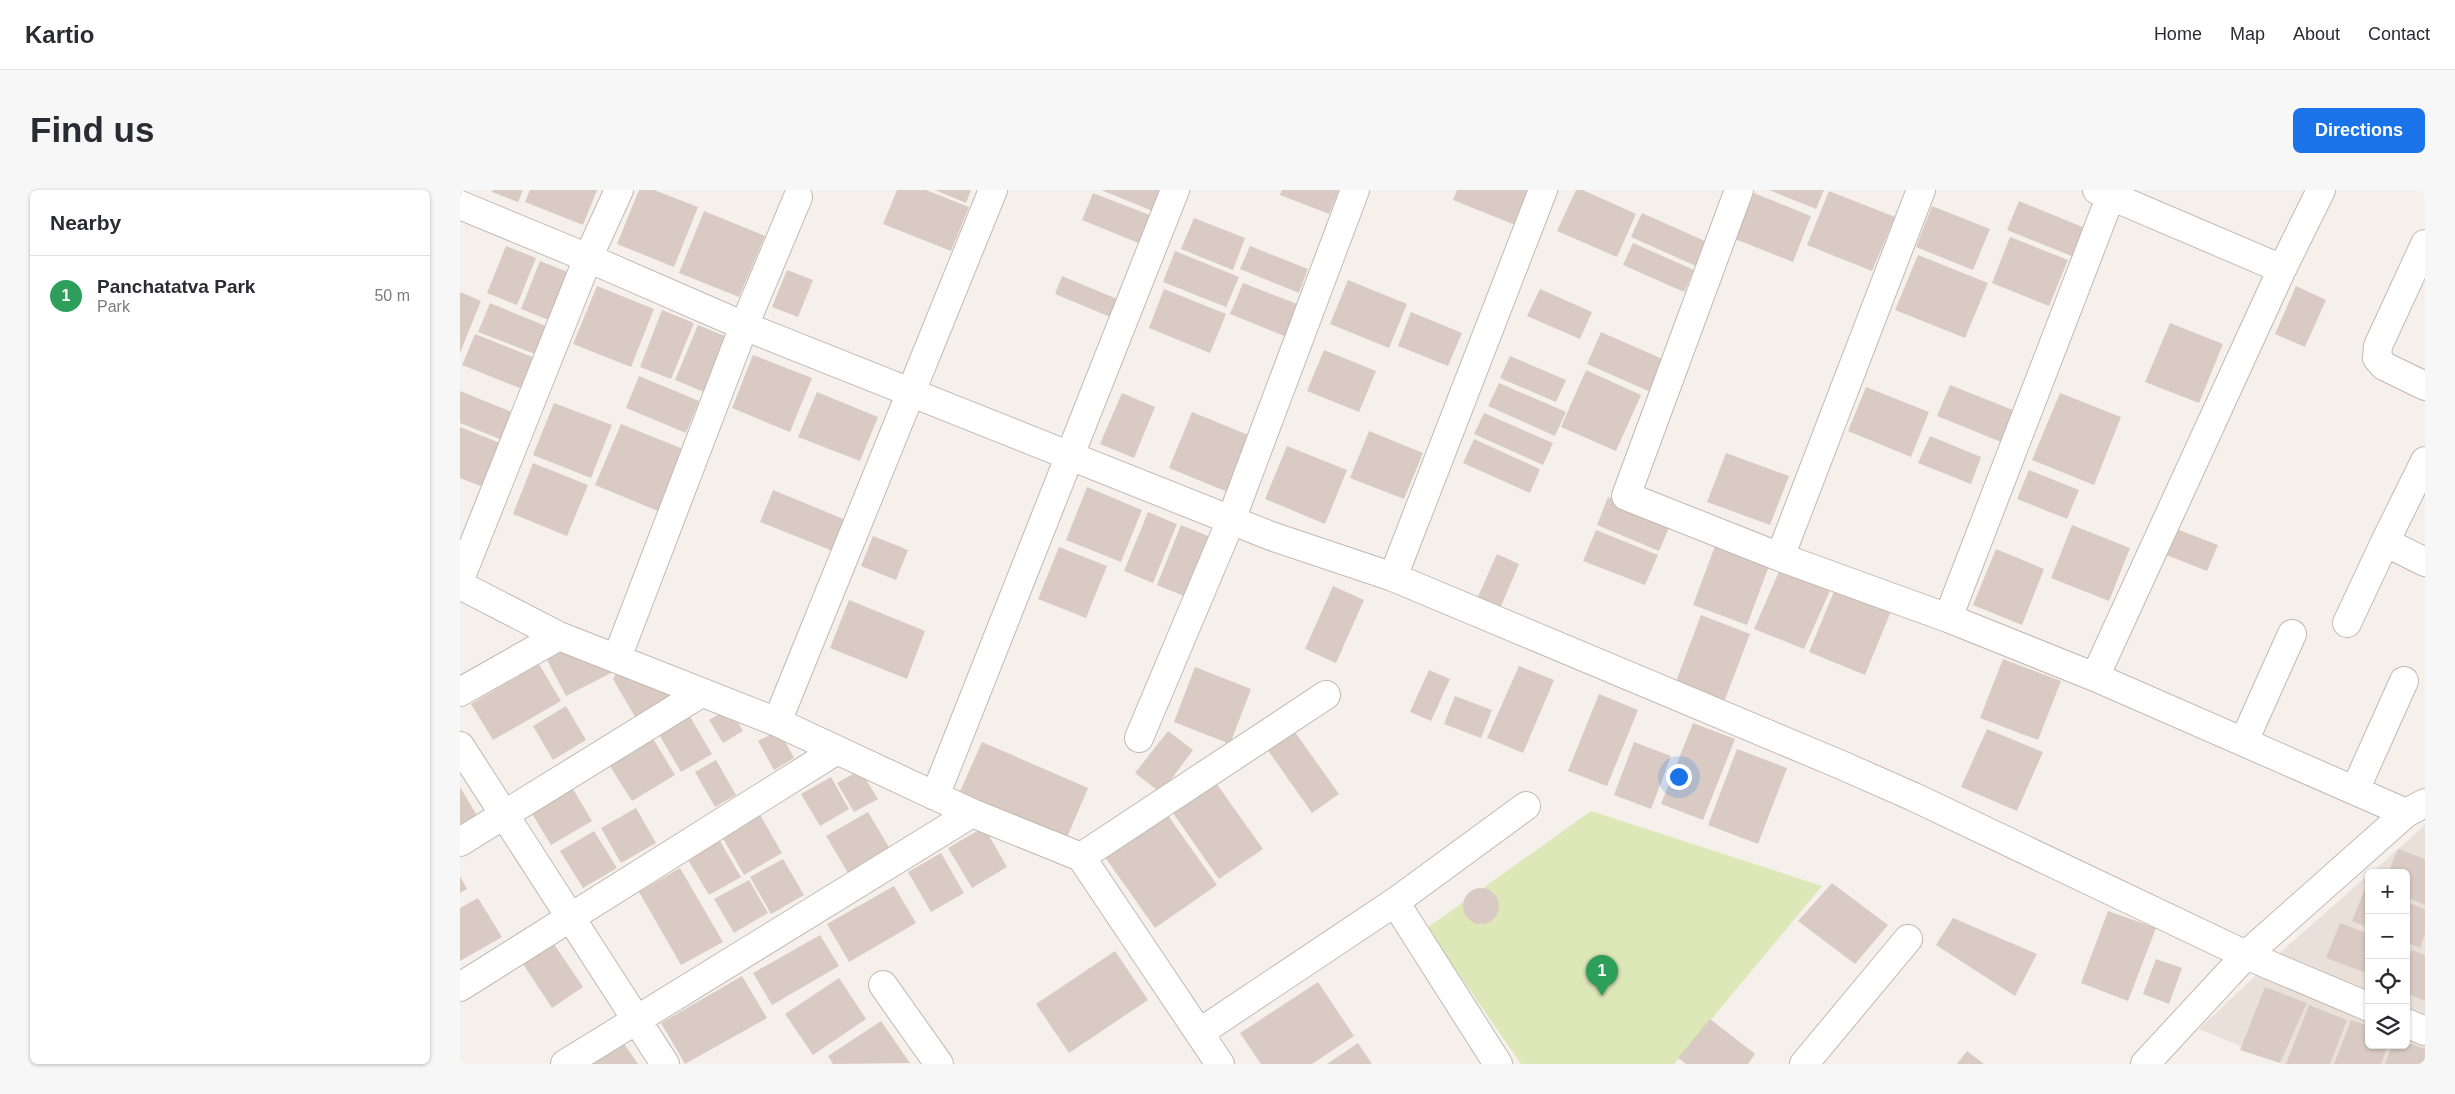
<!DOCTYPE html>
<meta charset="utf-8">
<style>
body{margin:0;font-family:Arial,sans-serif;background:#f7f7f7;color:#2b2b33}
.controls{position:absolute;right:15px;bottom:15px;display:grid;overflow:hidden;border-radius:8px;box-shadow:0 1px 4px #0004}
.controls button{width:45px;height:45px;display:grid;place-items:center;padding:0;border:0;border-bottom:1px solid #e1e1e2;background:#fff;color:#2b2b33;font:25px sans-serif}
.you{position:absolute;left:1218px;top:586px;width:18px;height:18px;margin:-12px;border:4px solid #fff;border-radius:50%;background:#1a73e8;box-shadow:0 0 0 8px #1a73e833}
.badge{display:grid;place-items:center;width:32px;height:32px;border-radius:50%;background:#1a73e8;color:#fff;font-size:16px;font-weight:700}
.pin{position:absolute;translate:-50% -41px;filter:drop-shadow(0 1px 2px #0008)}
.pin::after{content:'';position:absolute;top:26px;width:18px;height:15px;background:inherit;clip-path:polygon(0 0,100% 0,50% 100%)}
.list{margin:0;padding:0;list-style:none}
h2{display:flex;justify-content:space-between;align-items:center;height:65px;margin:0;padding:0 20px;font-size:21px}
h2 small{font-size:16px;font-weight:400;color:#7c7c81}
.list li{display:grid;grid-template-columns:32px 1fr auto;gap:15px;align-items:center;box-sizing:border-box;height:80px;padding:0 20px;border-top:1px solid #e1e1e2}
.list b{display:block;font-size:19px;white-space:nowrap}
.list p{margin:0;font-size:16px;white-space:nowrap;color:#7c7c81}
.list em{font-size:16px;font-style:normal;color:#7c7c81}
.icon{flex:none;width:28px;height:28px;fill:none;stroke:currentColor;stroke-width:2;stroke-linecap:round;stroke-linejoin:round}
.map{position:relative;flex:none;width:1965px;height:874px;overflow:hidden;border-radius:8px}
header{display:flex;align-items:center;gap:30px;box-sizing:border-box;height:70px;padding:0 25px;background:#fff;border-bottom:1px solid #e1e1e2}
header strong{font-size:24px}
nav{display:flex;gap:28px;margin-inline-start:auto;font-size:18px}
.intro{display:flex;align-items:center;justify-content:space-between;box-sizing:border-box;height:120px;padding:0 30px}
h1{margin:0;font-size:35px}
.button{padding:12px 22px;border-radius:8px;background:#1a73e8;color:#fff;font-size:18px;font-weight:700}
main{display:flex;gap:30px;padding:0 30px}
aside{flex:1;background:#fff;border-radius:8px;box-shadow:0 1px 4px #0004}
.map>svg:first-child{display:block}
.residential{fill:#e9e0da}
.green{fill:#dee7b7}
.building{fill:#d9cbc4}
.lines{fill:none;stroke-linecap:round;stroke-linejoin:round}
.street-casing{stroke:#c3b8b1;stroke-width:30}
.street{stroke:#fff;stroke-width:28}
</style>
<header>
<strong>Kartio</strong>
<nav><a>Home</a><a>Map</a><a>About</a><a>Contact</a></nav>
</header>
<div class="intro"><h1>Find us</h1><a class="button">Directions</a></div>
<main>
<aside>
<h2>Nearby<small></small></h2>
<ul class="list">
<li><span class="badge" style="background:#2e9e5b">1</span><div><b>Panchatatva Park</b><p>Park</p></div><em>50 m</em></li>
</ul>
</aside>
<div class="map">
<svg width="1965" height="874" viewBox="0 0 1965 874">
<rect width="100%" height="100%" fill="#f5f0ec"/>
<path class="residential" d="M1965,635V874H1823L1739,839L1822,761L1909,684V855H1946V683H1911Z"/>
<path class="green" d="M1131,621L1362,696L1214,874H1061L967,738Z"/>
<path class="building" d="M33,0H63L58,12L32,2Z
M70,0H137L123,35L65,12Z
M179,0H194L238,17L214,77L157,54Z
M437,0H466L509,17L491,61L423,34Z
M475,0H511L506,13Z
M641,0H709L700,24Z
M822,0H879L869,24L820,5Z
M997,0H1075L1060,37L993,10Z
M1116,0H1123L1176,24L1157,67L1097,41Z
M1309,0H1364L1356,19Z
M1369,1L1435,27L1412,81L1347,55Z
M633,3L692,26L681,54L622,30Z
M1294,3L1351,26L1333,72L1275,49Z
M1559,11L1625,38L1614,67L1547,40Z
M1472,16L1530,39L1513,80L1456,57Z
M244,21L305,46L279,107L219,83Z
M1182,23L1247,52L1236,76L1171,47Z
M734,28L785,48L773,80L721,59Z
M1550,47L1608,70L1589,116L1532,93Z
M1173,53L1234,80L1224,102L1163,75Z
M46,56L76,68L57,115L27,103Z
M790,56L848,79L839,103L780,79Z
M715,61L779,87L766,117L703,92Z
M1458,65L1528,93L1505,148L1435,120Z
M80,71L110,83L91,131L61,119Z
M327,80L353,90L338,127L312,117Z
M602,86L662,111L655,129L595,104Z
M888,90L947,114L929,158L870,134Z
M783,93L845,117L832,149L770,124Z
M137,96L194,119L171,177L113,154Z
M1836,96L1866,110L1845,157L1815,144Z
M704,99L766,124L750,163L689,138Z
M1080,99L1132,122L1120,149L1067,126Z
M0,102L21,111L0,163Z
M30,113L86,136L75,164L18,142Z
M202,120L234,133L211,189L180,177Z
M951,122L1002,143L988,176L938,156Z
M1710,133L1763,154L1739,213L1685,192Z
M238,135L267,147L244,202L215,190Z
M1141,142L1207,171L1193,203L1127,174Z
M15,144L75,168L62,199L2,175Z
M864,160L916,181L899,222L847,201Z
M293,165L352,188L330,242L272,218Z
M1050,166L1106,190L1096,212L1040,188Z
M1126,180L1181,205L1156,261L1101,237Z
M179,186L239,211L226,243L166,218Z
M1039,193L1106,222L1095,246L1028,216Z
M1490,195L1558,222L1546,254L1477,226Z
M1406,197L1469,222L1451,267L1388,241Z
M0,201L52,222L42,250L0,233Z
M357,202L418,227L400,271L338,247Z
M662,203L695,217L674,268L640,254Z
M1600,203L1661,227L1634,295L1572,270Z
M94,213L152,235L131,288L73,265Z
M732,222L793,247L770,303L709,278Z
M1024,223L1093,253L1083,275L1014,244Z
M161,234L223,259L198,321L135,295Z
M0,237L45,255L28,299L0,288Z
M909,241L963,263L944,309L890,288Z
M1470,246L1521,267L1511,294L1458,273Z
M1014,249L1080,279L1070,303L1003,273Z
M827,256L887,280L865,334L805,309Z
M1266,263L1329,286L1310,335L1247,312Z
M73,273L128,295L107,346L53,324Z
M1569,280L1619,300L1607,329L1557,309Z
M627,297L682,320L661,372L606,350Z
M313,300L386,330L373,361L300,332Z
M1148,307L1211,333L1199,361L1137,335Z
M688,322L717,334L693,393L664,381Z
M721,335L753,348L729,408L697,395Z
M1612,335L1670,358L1649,411L1591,388Z
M1714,338L1758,355L1747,381L1704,364Z
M1136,340L1198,365L1185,395L1123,371Z
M413,346L448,360L436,390L401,376Z
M1255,356L1309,376L1287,435L1233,415Z
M599,357L647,376L626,428L578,409Z
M1536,359L1584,379L1562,435L1513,415Z
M1037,364L1059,374L1039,421L1016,411Z
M1323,372L1373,394L1344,459L1294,439Z
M873,396L904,410L876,473L845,459Z
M1375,399L1431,421L1405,485L1349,462Z
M389,410L465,441L447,489L370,458Z
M1241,425L1290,444L1264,512L1215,494Z
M111,452L161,478L106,506L86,468Z
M1543,469L1601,491L1578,550L1520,528Z
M79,474L101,511L33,550L11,514Z
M1059,476L1094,490L1063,563L1027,548Z
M735,477L791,499L770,554L714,532Z
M969,480L990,489L971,531L950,522Z
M157,482L213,505L175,527L153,489Z
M1139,504L1178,520L1147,596L1108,581Z
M995,506L1032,520L1021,548L984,534Z
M106,516L126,550L93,570L73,536Z
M270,518L283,541L263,553L249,530Z
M229,525L252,564L221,582L198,543Z
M827,531L879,604L852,623L800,549Z
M1233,533L1275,549L1243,630L1201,614Z
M1527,539L1583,562L1557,621L1501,597Z
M319,540L334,568L314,580L298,551Z
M708,541L733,560L701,603L675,583Z
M192,547L215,585L172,611L148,573Z
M522,552L628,598L605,652L498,606Z
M1174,552L1211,566L1191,619L1154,605Z
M1277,559L1327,578L1298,654L1248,635Z
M256,570L276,605L255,617L235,582Z
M400,580L418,609L394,622L377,593Z
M371,587L389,619L360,636L341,604Z
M756,593L803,659L759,689L713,623Z
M0,597L18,627L0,638Z
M113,599L132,631L91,655L71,622Z
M702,617L757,695L695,738L640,660Z
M176,618L196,653L161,673L141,638Z
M408,622L430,659L388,683L366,646Z
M299,623L322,663L284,685L261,645Z
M524,637L547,677L512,698L488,658Z
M134,641L157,678L123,698L100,661Z
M260,651L281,687L249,705L228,670Z
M1938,659L1965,669V715L1946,707V683H1928Z
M481,663L504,703L471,722L448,682Z
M323,669L344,705L311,724L290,687Z
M220,678L263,752L221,775L179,702Z
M0,686L7,699L0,703Z
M289,690L308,723L274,743L254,709Z
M1372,693L1428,735L1395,774L1338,731Z
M434,696L456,733L389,772L367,734Z
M1906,696L1909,697V738L1892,731Z
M1003 716a18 18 0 1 1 36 0a18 18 0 1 1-36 0Z
M18,708L42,747L0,771V718Z
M1946,712L1965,719V744L1960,758L1946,752Z
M1648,721L1696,738L1668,811L1621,793Z
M1493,728L1577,764L1555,806L1476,755Z
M1880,733L1909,744V784L1866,768Z
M360,745L379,776L312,815L293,783Z
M94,754L123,797L92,818L63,774Z
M1952,760L1965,765V811L1946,803V773Z
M655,761L688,810L609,863L576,814Z
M1696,769L1722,778L1709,814L1683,804Z
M282,786L307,828L225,874L201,833Z
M379,788L406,829L353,865L325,824Z
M858,792L894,846L852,874H801L780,843Z
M1805,797L1847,813L1820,873L1780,860Z
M1849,815L1887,830L1870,874H1826Z
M1250,829L1295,864L1288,874H1226L1218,868Z
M1891,830L1909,836V855H1928L1921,874H1874Z
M421,831L450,873L373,874L368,866Z
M162,851L178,874H127Z
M1946,852L1965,859V874H1925L1932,855H1946Z
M898,853L912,874H867Z
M1507,861L1524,874H1497Z"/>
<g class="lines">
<defs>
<path id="street" d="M1279,0L1166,306L1320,367L1488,428L1635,487L1946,623
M1637,0L1822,79
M0,15L128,68L284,136L811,346L933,387L1379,574L1454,607L1786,765L1909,817
M1965,54L1918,156L1917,168L1924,176L1965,196
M1965,271L1925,352L1965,372
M1320,367L1461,0
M933,387L1083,0
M0,389L128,68L159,0
M0,395L99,446L317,532L512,623L621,667L760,874
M1488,428L1653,0
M1887,433L1925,352
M157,468L284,136L338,7
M1635,487L1822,79L1861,0
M0,502L99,446
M317,532L533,0
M679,548L771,330L895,0
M1784,551L1832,444
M0,556L205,874
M1895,600L1944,491
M475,606L715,0
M0,652L241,503
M621,667L866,505
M935,712L1038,874
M423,795L479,874
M0,797L377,560
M1946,833L1965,841
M739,843L935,712L1066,616
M105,874L512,623
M1344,874L1448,749
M1685,874L1786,765L1946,623L1965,613"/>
</defs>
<use href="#street" class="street-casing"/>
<use href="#street" class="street"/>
</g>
</svg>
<div class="controls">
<button>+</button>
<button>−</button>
<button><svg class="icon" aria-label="locate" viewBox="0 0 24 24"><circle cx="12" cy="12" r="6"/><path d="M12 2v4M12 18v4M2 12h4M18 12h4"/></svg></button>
<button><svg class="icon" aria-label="layers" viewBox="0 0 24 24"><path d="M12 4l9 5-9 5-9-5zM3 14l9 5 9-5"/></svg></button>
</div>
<div class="you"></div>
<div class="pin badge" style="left:1142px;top:806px;background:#2e9e5b">1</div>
</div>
</main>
